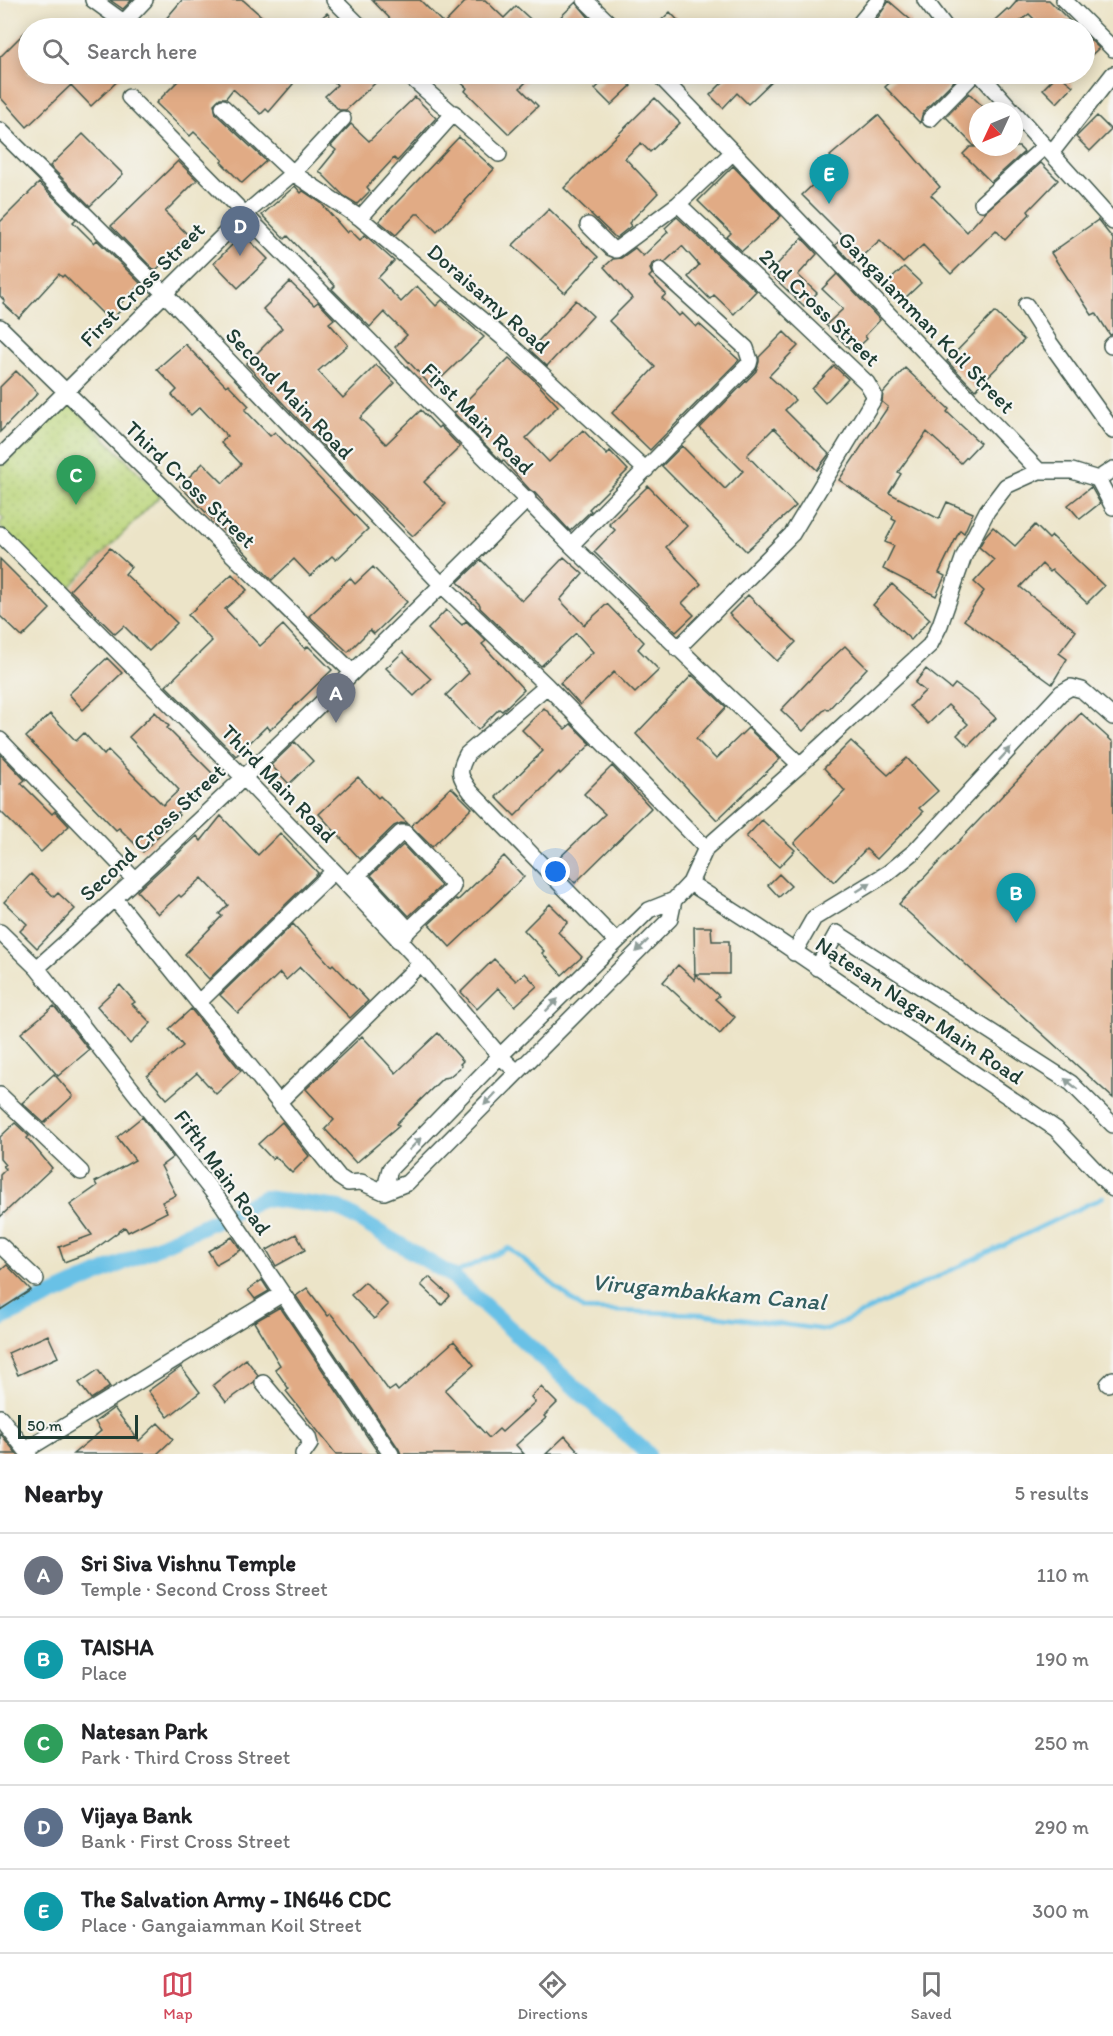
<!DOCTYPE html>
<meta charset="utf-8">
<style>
body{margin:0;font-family:Itim,sans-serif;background:#f2f2f2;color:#202124}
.compass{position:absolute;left:969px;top:102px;width:54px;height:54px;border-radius:50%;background:#fff;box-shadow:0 3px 15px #0003;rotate:226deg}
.scale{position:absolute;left:18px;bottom:15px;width:120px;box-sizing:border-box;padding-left:6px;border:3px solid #1f3d34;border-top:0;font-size:16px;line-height:21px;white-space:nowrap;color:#1f3d34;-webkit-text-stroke:4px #f6f6f2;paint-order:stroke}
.you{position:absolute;left:556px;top:872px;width:21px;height:21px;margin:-15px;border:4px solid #fff;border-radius:50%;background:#1a73e8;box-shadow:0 0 0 9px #1a73e833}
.badge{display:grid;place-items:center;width:39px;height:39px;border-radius:50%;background:#d1495b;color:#fff;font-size:20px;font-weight:700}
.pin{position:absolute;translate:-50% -50px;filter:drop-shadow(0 2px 3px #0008)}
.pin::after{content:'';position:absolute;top:32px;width:21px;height:18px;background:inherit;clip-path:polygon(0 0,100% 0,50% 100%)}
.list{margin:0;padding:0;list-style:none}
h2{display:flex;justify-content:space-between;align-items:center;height:78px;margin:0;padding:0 24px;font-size:26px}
h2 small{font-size:20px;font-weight:400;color:#757577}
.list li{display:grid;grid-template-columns:39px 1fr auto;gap:18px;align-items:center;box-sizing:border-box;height:84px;padding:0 24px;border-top:2px solid #e0e0e0}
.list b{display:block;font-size:22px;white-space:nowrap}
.list p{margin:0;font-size:20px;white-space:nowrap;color:#757577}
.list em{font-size:20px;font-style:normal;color:#757577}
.icon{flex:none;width:33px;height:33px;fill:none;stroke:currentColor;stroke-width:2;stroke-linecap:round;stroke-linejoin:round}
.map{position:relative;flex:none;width:1113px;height:1454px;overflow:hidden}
.search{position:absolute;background:#fff;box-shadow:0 3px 15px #0003;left:18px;right:18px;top:18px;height:66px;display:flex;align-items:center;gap:15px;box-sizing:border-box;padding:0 21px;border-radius:33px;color:#757577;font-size:22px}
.sheet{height:498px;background:#fff}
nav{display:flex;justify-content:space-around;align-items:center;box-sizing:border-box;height:84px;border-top:2px solid #e0e0e0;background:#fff;font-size:16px;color:#757577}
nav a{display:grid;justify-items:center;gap:3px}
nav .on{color:#d1495b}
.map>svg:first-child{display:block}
.grass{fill:url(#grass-dots);stroke:#6d8958;stroke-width:1.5}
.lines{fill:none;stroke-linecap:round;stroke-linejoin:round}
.stream{stroke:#69c1e6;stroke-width:4.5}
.canal{stroke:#69c1e6;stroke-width:16}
.building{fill:#e1ab85}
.minor-casing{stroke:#3e564a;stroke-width:18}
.minor{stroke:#fff;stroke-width:15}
.oneway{fill:#8f9e9a}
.labels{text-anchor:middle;stroke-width:4.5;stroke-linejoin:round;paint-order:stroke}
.street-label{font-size:22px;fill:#1f3d34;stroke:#f6f6f2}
.water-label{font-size:24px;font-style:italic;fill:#325e60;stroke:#f6f6f2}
</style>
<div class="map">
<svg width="1113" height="1454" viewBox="0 0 1113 1454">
<defs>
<pattern id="grass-dots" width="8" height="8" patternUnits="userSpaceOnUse" patternTransform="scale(1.5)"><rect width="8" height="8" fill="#bbd57b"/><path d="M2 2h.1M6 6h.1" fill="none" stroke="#a0b86b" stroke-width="1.8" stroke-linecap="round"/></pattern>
</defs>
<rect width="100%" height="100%" fill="#f6f6f2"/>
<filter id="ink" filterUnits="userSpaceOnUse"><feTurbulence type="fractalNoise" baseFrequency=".0167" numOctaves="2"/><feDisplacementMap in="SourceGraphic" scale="12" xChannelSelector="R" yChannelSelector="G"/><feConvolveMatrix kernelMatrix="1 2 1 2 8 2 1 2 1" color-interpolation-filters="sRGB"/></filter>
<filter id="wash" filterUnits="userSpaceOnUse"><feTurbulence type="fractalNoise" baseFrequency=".008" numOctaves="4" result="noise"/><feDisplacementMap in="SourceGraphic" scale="24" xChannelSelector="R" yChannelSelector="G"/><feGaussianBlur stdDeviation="1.35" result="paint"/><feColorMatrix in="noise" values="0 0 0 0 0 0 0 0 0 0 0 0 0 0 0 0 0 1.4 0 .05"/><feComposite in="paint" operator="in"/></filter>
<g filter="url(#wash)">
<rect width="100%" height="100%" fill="#ece4c8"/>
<path class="grass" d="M67,400L161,495L65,592L0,527V523L4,519L0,515V467Z"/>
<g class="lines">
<path class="stream" d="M451,1275L509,1248L584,1310L701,1314L827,1330L1103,1197"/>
<path class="canal" d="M0,1319L264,1198L339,1208L451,1275L648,1454"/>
</g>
<g id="blocks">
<path class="building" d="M110,0H132L123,9Z
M182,0H243L275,28H158Z
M372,0H420L444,24L467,0H485L504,18L516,6L540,28H399Z
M1016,0H1049L1077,28H1043L1029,14L1012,28H986L1007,9L1009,10L1017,1Z
M889,1L912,21L906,28H886L876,20Z
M576,2L590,19L580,28H549Z
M670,12L685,28H653Z
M327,13L340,28H310Z
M28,29V74H125L91,106L71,85L27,127L0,97V57Z
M1084,34L1099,48L1084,62Z
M185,74H282L293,84L269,112L266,109L261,114L233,89L226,98H220L214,104L216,114L266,161L242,183L221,162L223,160L194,132L190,136L156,103Z
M328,74H385L346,110H339L325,96L337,85Z
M452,74H534L520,88L538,106L509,134L465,91L467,88Z
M611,74H619L631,86L611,105L595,89Z
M731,74H779L748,104L737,93L723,108L710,95Z
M899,74H961L923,112L920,123L885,87Z
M1058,74L1073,86L1057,103L1043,89Z
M969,93L987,111H978V147H1019L1024,152L991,182L963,154L970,147H975L946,117Z
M415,97L436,118L401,157L397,161L394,158L367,187L370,191L357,204L344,196L319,171L336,150L331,146L351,124L369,141Z
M655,98L680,123L650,152L641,143L625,158L658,193L629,223L631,226L616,238L564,188Z
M878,115L940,187L931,195L967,232L986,211L1041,163L1058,180L1028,211L1030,214L1005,240L996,230L951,274L923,245L903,263L880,240L853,264L835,245L844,237L802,195L836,163L830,156Z
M1097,116L1111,130L1090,151L1076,137Z
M83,134L123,174L90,206L50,166Z
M459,137L494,169L465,201L466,202L437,232L419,214H416L396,235L379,221Z
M178,161L197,180L165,212L188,235L174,249L175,251L155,271L111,226Z
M733,166L781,216L742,251L727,237L731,233L698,201Z
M39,183L76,219L73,222L94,243L97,240L141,284L118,306L122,309L110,321L64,275L62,277L59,274L19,318L3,303L5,301L0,296V222Z
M295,186L301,193L303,191L321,203L347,233L350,230L360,240L365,235L394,261L378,278L401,302L417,286L436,306L442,300L484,337L432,387L395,347L407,335L384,312L370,327L332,289L335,286L288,236L285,239L262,215Z
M549,209L598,257L565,293L513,245Z
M677,217L756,291L734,314L714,295L710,299L688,277L699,265L682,246L665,262L658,261L652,264L650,269L652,274L649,277L666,294L662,298L679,316L682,313L696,327L699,324L739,360L650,450L612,413L655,367L609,321L632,298L604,267L613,259L621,258L635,248L643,256L668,232L665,228Z
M1098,220L1113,239V334L1110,335L1096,313L1092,315L1051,253Z
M243,234L268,259L238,288L214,263Z
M802,238L817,254L798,275L817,293L804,306L769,273Z
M904,267L921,283L903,300V298L888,282Z
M837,274L880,320L865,336L867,339L853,352L826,325L843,309L822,289Z
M290,282L314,305L318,302L334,319L329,323L348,345L318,371L343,398L376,365L395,383L360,418L386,444L421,410L438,428L440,426L460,447L424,482L446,504L413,536L363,488L246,364L282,328L263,309Z
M576,300L593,316L547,366L530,350Z
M995,312L1024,340L975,390L947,361Z
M784,332L798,346L769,376L795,400L785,410L829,454L817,470L774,428L747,455L796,506L746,551L662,466L682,446L725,489L743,471L700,428L756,371L759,362V357Z
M185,344L226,386L228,384L249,406L245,410L270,436L275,432L368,529L336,560L332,556L310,576L294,559L272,580L180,486L203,463L223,483L241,464L221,443L227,436L200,407L191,415L172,395L177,390L157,369Z
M509,358L534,380L558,406L526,438L549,462L583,430L607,455L610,451L628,470L589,509L591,511L570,531L535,493L530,490L503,460L502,462L454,413Z
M834,366L848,379L825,403L812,389Z
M905,368L949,409L947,412L980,443L961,463L927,432L898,472L901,474L889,493L939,519L947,502L973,513L964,533L960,530L939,573L945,576L936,596L883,569L894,546L885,542L896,521L892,519L893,516L839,480L888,407L882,402L883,393Z
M16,371L38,393L0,432V387Z
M648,486L687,526L666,547L701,584L682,603L694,615L676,632L594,552L615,530L609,524Z
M1091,487L1100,503L1080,519L1068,505Z
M1035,525L1049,539L1052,536L1104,586L1087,603L1052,570L1050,572L1042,564L1020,587L1076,631L1059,653L1067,659L1052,684L964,620L984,591L974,582L994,560L979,547L986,535L993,527L1015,546Z
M110,548L131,567L125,574L177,623L149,651L124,626L115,634L70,590Z
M564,557L583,574L560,600L584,625L607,604L644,642L638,649L659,670L635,693L614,672L580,705L560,683L593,652L576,633L541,666L480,608V605L458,582L481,560L522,601Z
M0,559L50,609L22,637L0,616Z
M373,567L407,602L374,634L370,630L348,652L309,616L350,578L355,584Z
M232,574L247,590L225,609L260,646L283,625L305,649L308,646L332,670L270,730L267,726L236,756L166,686L212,641L188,615Z
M892,584L930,619L911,640L873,605Z
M748,595L796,642L777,661L729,614Z
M446,610L462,625L466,621L486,641L482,644L524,690L502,711L499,709L478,730L446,695L469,673L428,629Z
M845,646L867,668L828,710L826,708L803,731L781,710L820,669Z
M403,652L431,679L414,696L386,668Z
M107,658L122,673L83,710L69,694Z
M926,669L951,689L955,684L976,699L996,718L968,746L957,735L968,724L948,705L928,724L910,706L925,691L915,683Z
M692,675L726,707L696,739L716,759L748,728L780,759L717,820L636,734Z
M544,708L565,729L571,724L591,744L560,774L559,772L515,816L496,797L543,751L522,730Z
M155,712L169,726L167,728L215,776L177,813L179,815L143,852L119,828L116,830L26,737L50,714L76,741L84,733L104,755L108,750L163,805L179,790L129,737Z
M1081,713L1113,742V1098L899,904Z
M851,741L888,775L907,758L938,791L919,808L923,812L877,859L866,849L834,882L794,843L845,791L824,768Z
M295,742L313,761L289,784L271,765Z
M0,754L25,780L21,783L52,814L55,811L69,826L41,852L0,811Z
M612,766L651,808L575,883L555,862L605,814L584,794Z
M358,777L378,798L380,796L408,824L401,823L394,826L360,859L319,814Z
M451,787L472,808L432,847L411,826Z
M221,816L258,855L280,833L318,873L209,979L185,954L222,916L219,914L228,905L202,878L181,897L179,895L158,914L137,891L197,836L201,841Z
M762,820L795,850L779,867L746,837Z
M403,845L441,886L409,916L371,875Z
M504,856L524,877L450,947L429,924L456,899L458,900Z
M31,874L54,897L58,893L75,909L37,948L20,931L27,924L4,902Z
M779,874L791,886L779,897L768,885Z
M550,904L568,922L558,932L582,957L562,975L542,953L544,951L524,930Z
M293,924L331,966L333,964L368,1001L350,1018L300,967L286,980L280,973L238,1013L220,995Z
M694,927H711L712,941H729V974H695L719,996L715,999L735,1017L720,1034L663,982L678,965L695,980Z
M494,959L516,981L525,973L537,986L515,1006L498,988L477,1009L461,992Z
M120,985L135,1002L132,1004L151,1023L130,1044L97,1006Z
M54,1006L89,1050L58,1076L21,1033Z
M191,1009L241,1071L216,1094L197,1073L167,1099L147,1076L183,1046L169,1029Z
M438,1033L463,1061L460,1064L462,1066L449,1077L443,1078L396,1124L399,1126L356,1163L325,1129L334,1120L306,1089L362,1036L396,1073Z
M54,1074L73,1096L44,1123L22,1103Z
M142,1117L173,1157L161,1166L176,1195L162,1202L167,1212L128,1232L125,1227L91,1252L64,1262L59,1247L92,1235L70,1205L97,1186L95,1182L135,1160L117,1137Z
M282,1122L309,1156L292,1173L275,1156L272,1159L258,1144Z
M15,1123L29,1136L27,1138L52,1168L0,1217V1175L6,1169L3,1166L5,1165L0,1159V1137Z
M296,1234L305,1250L276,1266L267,1250Z
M232,1237L241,1250L216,1264L208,1251Z
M7,1265L31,1290L0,1310V1271Z
M429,1277L450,1296L442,1305L421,1285Z
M262,1280L269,1291L255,1299L248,1290Z
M365,1282L388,1305L374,1319L351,1295Z
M307,1288L328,1316L331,1314L348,1335L389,1391L395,1387L398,1391L454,1341L474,1365L445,1390L489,1438L499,1429L502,1432L535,1402L531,1397L541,1387L557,1403L544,1416L546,1418L516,1445L524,1454H401L399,1449L296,1296Z
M280,1307L379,1454H336L286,1391L289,1389L275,1369L280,1365L254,1322Z
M48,1335L58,1357L18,1375L8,1353Z
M246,1359L258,1375L254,1382L226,1402L213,1385Z
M181,1367L200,1392L168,1417L148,1391Z
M98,1370L110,1387L91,1399L79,1383Z
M114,1408L139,1441L158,1423L173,1439L157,1454H73L101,1431L95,1422Z
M0,1433L17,1454H0Z
M565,1436L581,1454H546Z"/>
</g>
</g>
<g filter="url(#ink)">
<use href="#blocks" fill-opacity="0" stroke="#3e564a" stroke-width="1.5"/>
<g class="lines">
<defs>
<path id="minor" d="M93,0L122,21H125L145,0
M334,0L362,28
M585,0L614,28
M925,0L946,28
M1064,0L1113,49
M856,28L879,0
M407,74L499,154
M658,74L1039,471
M980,74L1013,111
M129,97L571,545L800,765
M223,107L293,173L360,218L502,337L646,470
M1014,112L1113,222
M930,119L974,74
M0,130L164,293L442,585L547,686L706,848
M1052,152L1113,74
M982,203L1045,146
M360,218L454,113
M588,225L611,248L616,250L678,204L733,152
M1026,305L1050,343L1113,431
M0,327L352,672
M1111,346L1113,344
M0,457L244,215L293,173L343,119
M1098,479L1113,507
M0,534L243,777L334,871L421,963L500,1056L517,1072
M571,545L749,364L750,360L746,348L660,270
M677,649L792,534L873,400L874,395L867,383L678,204
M547,686L467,754C457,773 459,775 471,792L616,941
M0,740L135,880
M358,875L409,930
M690,883L757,926L1056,1129L1113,1189
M347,885L401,833H405L452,883L453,886L451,890L398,940
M115,899L339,1177L348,1183L361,1182L384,1192L407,1183L670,919L674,900
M0,932L37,968L222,1204L391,1454
M794,953L814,918L888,873L915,851L1061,693L1071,687L1082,690L1113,717
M37,968C206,818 368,659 528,499
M817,968L837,933L1071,1083L1113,1125
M199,1002L334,871
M0,1095L81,1172
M279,1102L421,963
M384,1192L390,1169L500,1056L649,910L674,900L690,883L706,848L800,765L930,645L940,625L964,556L987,511L1006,486L1039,471H1072L1098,479L1113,469
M0,1245L36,1279
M263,1383L308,1437L310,1444L303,1454
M1108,1384L1113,1379
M0,1417L29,1454
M26,1450L282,1294"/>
</defs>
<use href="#minor" class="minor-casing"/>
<use href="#minor" class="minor"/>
</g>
<defs><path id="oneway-solid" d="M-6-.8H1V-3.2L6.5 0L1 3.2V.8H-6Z" transform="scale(1.5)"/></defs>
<g class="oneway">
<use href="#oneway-solid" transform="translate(1005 754) rotate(-47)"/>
<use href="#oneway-solid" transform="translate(864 887) rotate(-32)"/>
<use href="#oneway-solid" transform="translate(642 946) rotate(135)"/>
<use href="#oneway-solid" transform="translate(552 1005) rotate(-45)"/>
<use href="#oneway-solid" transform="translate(1071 1084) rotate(-141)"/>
<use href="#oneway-solid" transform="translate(490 1099) rotate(134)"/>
<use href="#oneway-solid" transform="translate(415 1144) rotate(-46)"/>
</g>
</g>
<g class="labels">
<g class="street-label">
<text transform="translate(142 284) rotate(-45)" y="8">First Cross Street</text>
<text transform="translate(489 298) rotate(41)" y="8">Doraisamy Road</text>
<text transform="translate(820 307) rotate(44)" y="8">2nd Cross Street</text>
<text transform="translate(927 322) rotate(46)" y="8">Gangaiamman Koil Street</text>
<text transform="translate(290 393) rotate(46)" y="8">Second Main Road</text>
<text transform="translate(478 418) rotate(45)" y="8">First Main Road</text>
<text transform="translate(191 484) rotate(44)" y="8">Third Cross Street</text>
<text transform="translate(279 783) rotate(46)" y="8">Third Main Road</text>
<text transform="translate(152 832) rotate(-43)" y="8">Second Cross Street</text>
<text transform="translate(920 1010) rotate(34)" y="8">Natesan Nagar Main Road</text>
<text transform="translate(223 1172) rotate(54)" y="8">Fifth Main Road</text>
</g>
<g class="water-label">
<text transform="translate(709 1292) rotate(5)" y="8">Virugambakkam Canal</text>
</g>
</g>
</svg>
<svg class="compass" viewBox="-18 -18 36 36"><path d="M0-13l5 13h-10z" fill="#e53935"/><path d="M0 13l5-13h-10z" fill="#757577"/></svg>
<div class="scale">50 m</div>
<div class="you"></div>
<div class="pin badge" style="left:336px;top:723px;background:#6b7280">A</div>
<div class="pin badge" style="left:1016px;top:923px;background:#0f9aa8">B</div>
<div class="pin badge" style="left:76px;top:505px;background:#2e9e5b">C</div>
<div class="pin badge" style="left:240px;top:256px;background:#5c6f8a">D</div>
<div class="pin badge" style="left:829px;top:204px;background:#0f9aa8">E</div>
<div class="search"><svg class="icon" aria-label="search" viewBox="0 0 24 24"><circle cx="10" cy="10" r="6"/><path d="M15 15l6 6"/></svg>Search here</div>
</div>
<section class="sheet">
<h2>Nearby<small>5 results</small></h2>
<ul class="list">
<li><span class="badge" style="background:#6b7280">A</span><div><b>Sri Siva Vishnu Temple</b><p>Temple · Second Cross Street</p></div><em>110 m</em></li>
<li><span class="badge" style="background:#0f9aa8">B</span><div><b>TAISHA</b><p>Place</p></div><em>190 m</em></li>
<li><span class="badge" style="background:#2e9e5b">C</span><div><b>Natesan Park</b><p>Park · Third Cross Street</p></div><em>250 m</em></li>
<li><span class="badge" style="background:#5c6f8a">D</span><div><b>Vijaya Bank</b><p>Bank · First Cross Street</p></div><em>290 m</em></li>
<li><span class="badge" style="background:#0f9aa8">E</span><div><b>The Salvation Army - IN646 CDC</b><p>Place · Gangaiamman Koil Street</p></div><em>300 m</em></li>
</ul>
</section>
<nav>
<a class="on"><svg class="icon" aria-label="map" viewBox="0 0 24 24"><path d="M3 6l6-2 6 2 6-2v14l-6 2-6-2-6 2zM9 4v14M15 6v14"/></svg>Map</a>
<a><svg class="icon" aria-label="directions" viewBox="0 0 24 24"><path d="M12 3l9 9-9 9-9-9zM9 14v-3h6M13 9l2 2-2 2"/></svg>Directions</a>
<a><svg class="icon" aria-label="saved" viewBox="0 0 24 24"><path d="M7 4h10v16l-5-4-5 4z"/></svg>Saved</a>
</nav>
